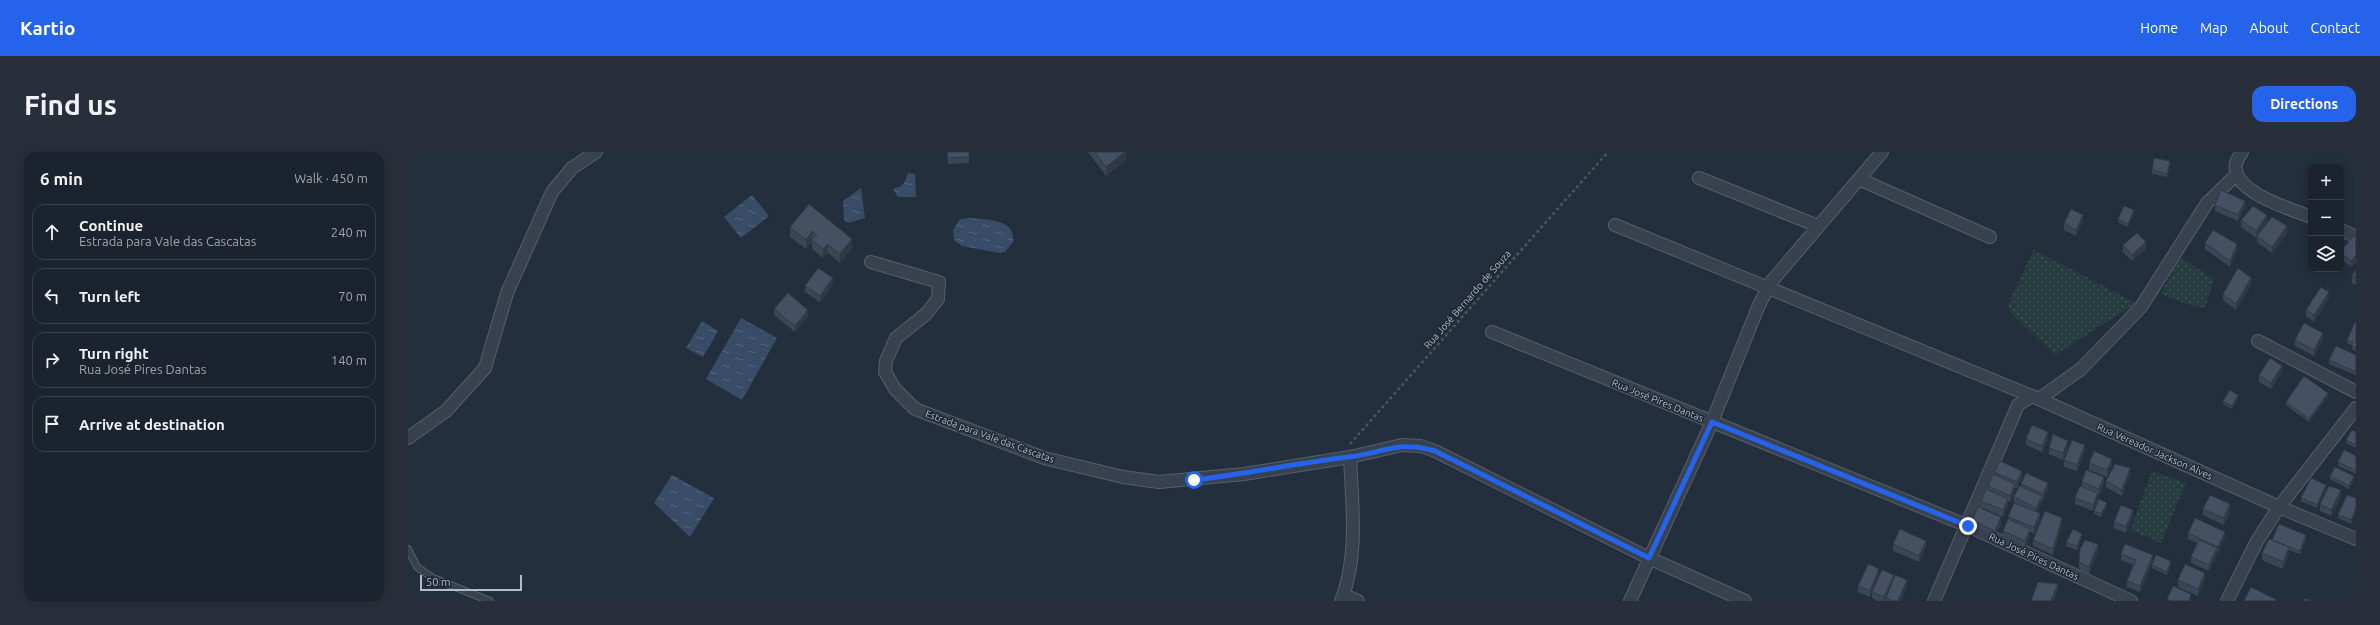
<!DOCTYPE html>
<meta charset="utf-8">
<style>
body{margin:0;font-family:Ubuntu,sans-serif;background:#282f3a;color:#f1f3f6}
.controls{position:absolute;right:12px;top:12px;display:grid;overflow:hidden;border-radius:8px;box-shadow:0 2px 10px #0003}
.controls button{width:36px;height:36px;display:grid;place-items:center;padding:0;border:0;border-bottom:1px solid #39404a;background:#1b232e;color:#f1f3f6;font:20px sans-serif}
.scale{position:absolute;left:12px;bottom:10px;width:102px;box-sizing:border-box;padding-left:4px;border:2px solid #b4bcc9;border-top:0;font-size:11px;line-height:14px;white-space:nowrap;color:#b4bcc9;-webkit-text-stroke:3px #1d2633;paint-order:stroke}
.stop{position:absolute;width:12px;height:12px;margin:-9px;border:3px solid #2563eb;border-radius:50%;background:#fff}
.stop.end{background:#2563eb;border-color:#fff;box-shadow:0 1px 4px #0008}
.list{margin:0;padding:0;list-style:none}
h2{display:flex;justify-content:space-between;align-items:center;height:52px;margin:0;padding:0 16px;font-size:17px}
h2 small{font-size:13px;font-weight:400;color:#a0a4aa}
.list li{display:grid;grid-template-columns:26px 1fr auto;gap:12px;align-items:center;box-sizing:border-box;height:56px;margin:0 8px 8px;padding:0 8px;border:1px solid #39404a;border-radius:12px}
.list b{display:block;font-size:15px;white-space:nowrap}
.list p{margin:0;font-size:13px;white-space:nowrap;color:#a0a4aa}
.list em{font-size:13px;font-style:normal;color:#a0a4aa}
.icon{flex:none;width:22px;height:22px;fill:none;stroke:currentColor;stroke-width:2;stroke-linecap:round;stroke-linejoin:round}
.map{position:relative;flex:none;width:1948px;height:449px;overflow:hidden;border-radius:12px}
header{display:flex;align-items:center;gap:24px;box-sizing:border-box;height:56px;padding:0 20px;background:#2563eb;color:#fff}
header strong{font-size:19px}
nav{display:flex;gap:22px;margin-inline-start:auto;font-size:14px}
.intro{display:flex;align-items:center;justify-content:space-between;box-sizing:border-box;height:96px;padding:0 24px}
h1{margin:0;font-size:28px}
.button{padding:10px 18px;border-radius:12px;background:#2563eb;color:#fff;font-size:14px;font-weight:700}
main{display:flex;gap:24px;padding:0 24px}
aside{flex:1;background:#1b232e;border-radius:12px;box-shadow:0 2px 10px #0003}
.map>svg:first-child{display:block}
.grass{fill:url(#grass-dots)}
.water{fill:url(#water-ripples)}
.lines{fill:none;stroke-linecap:round;stroke-linejoin:round}
.lane-casing{stroke:#565f6c;stroke-width:8}
.street-casing{stroke:#565f6c;stroke-width:14}
.path{stroke:#44595c;stroke-width:2.5;stroke-dasharray:3 3;stroke-linecap:butt}
.lane{stroke:#38414e;stroke-width:6}
.street{stroke:#38414e;stroke-width:12}
.wall{fill:#3b4654}
.shaded-wall{fill:#303945}
.building{fill:#455162;stroke:#303945}
.route{stroke:#2563eb;stroke-width:5}
.labels{text-anchor:middle;stroke-width:3;stroke-linejoin:round;paint-order:stroke}
.street-label{font-size:10px;fill:#b4bcc9;stroke:#1d2633}
</style>
<header>
<strong>Kartio</strong>
<nav><a>Home</a><a>Map</a><a>About</a><a>Contact</a></nav>
</header>
<div class="intro"><h1>Find us</h1><a class="button">Directions</a></div>
<main>
<aside>
<h2>6 min<small>Walk · 450 m</small></h2>
<ul class="list">
<li><svg class="icon" aria-label="ahead" viewBox="0 0 24 24"><path d="M12 20V5M6 11l6-6 6 6"/></svg><div><b>Continue</b><p>Estrada para Vale das Cascatas</p></div><em>240 m</em></li>
<li><svg class="icon" aria-label="left" viewBox="0 0 24 24"><path d="M17 20v-9H6M10 6l-5 5 5 5"/></svg><div><b>Turn left</b></div><em>70 m</em></li>
<li><svg class="icon" aria-label="right" viewBox="0 0 24 24"><path d="M7 20v-9h11M14 6l5 5-5 5"/></svg><div><b>Turn right</b><p>Rua José Pires Dantas</p></div><em>140 m</em></li>
<li><svg class="icon" aria-label="arrive" viewBox="0 0 24 24"><path d="M6 21V4h12l-3 4 3 4H6"/></svg><div><b>Arrive at destination</b></div></li>
</ul>
</aside>
<div class="map">
<svg width="1948" height="449" viewBox="0 0 1948 449">
<defs>
<pattern id="grass-dots" width="8" height="8" patternUnits="userSpaceOnUse"><rect width="8" height="8" fill="#263c3f"/><path d="M2 2h.1M6 6h.1" fill="none" stroke="#435659" stroke-width="1.8" stroke-linecap="round"/></pattern>
<pattern id="water-ripples" width="26" height="14" patternUnits="userSpaceOnUse"><rect width="26" height="14" fill="#394c67"/><path d="M2 4q2-2 4 0t4 0M15 11q2-2 4 0t4 0" fill="none" stroke="#53647b"/></pattern>
</defs>
<rect width="100%" height="100%" fill="#242f3e"/>
<path class="grass" d="M1626,97V98L1728,151L1647,203L1602,160L1600,152Z
M1772,105L1806,127L1797,156L1778,152L1753,142Z
M1744,319L1778,331L1753,391L1722,378Z"/>
<path class="water" d="M500,21L507,22L508,45H490L485,37C495,35 497,30 500,21Z
M453,36L457,66L440,71L436,68L435,49Z
M344,43L361,64L333,86L316,65Z
M562,66C578,68 608,66 605,90L597,100L591,101L554,94L546,88L545,78L552,67Z
M333,166L369,186L334,248L298,227Z
M294,169L310,179L295,205L278,196Z
M264,323L306,346L282,385L246,351Z"/>
<g class="lines">
<defs>
<path id="lane" d="M0,397L9,415L25,426L82,449"/>
<path id="street" d="M1834,0C1832,3 1829,8 1828,11C1822,40 1883,57 1903,65
M1291,26L1410,74
M1451,27L1582,85
M1207,73L1631,247L1871,355L1948,387
M1933,78L1948,85
M463,110L531,130L530,147L518,162L488,186L478,209L477,220L487,237L507,257L636,306L715,325L751,330L836,322L942,305L994,293L1013,294L1027,299L1241,406L1337,449
M1084,180L1560,374L1723,449
M1850,189L1948,240
M1631,247L1673,217L1733,155L1799,51L1829,22
M0,286L38,259L77,216L99,141L144,40L164,16L188,0
M935,443L950,449
M933,449C951,404 944,352 942,305
M1222,449L1304,270L1351,153L1363,130L1474,0
M1526,449L1610,253L1622,245
M1819,449L1849,389L1871,355L1948,256"/>
</defs>
<use href="#lane" class="lane-casing"/>
<use href="#street" class="street-casing"/>
<path class="path" d="M942,292L1200,0"/>
<use href="#lane" class="lane"/>
<use href="#street" class="street"/>
</g>
<path class="wall" d="M539,0H561V11L540,12Z
M680,0H718V8L698,24Z
M1762,13L1759,25L1744,22V18Z
M401,52L444,96L432,111L420,101L415,106L404,97V89L398,97L382,85V75Z
M1807,53L1837,55L1830,69L1807,59Z
M1726,61L1720,75L1710,70V67Z
M1833,68L1859,69L1848,86L1833,75Z
M1675,69L1668,84L1656,78V71Z
M1879,81L1864,101L1849,90V84Z
M1948,85V110L1943,115L1933,107V99Z
M1797,91L1829,98L1822,115L1797,97Z
M1715,93L1738,97L1724,109L1715,100Z
M1948,117V133L1944,131V124Z
M425,133L412,150L397,140V134Z
M1843,133L1828,158L1815,148V142Z
M1921,146L1906,170L1898,164V158Z
M366,157L400,164L387,180L366,163Z
M1948,170V200L1944,197V193L1939,191V188Z
M1915,187L1906,204L1887,194V188Z
M1948,203V223L1921,212V208Z
M1874,220L1863,237L1851,230V223Z
M1920,245L1901,270L1878,253V250Z
M1830,246L1824,257L1815,252V249Z
M1948,280V296L1938,291V288Z
M1640,286L1634,300L1618,293V287Z
M1660,295L1655,308L1641,302V296Z
M1677,299L1669,319L1656,315V308Z
M1948,304V322L1930,314V310Z
M1681,311L1704,313L1699,325L1681,318Z
M1586,320L1614,325L1609,336H1607V339L1602,350L1600,349V353L1595,365L1573,355V349L1580,338V334L1586,323Z
M1722,322L1714,344L1698,335V329Z
M1922,324L1946,328L1941,337L1922,327Z
M1674,330L1696,332L1691,343H1690V347L1685,359L1667,352V346L1674,334Z
M1613,332L1640,337L1635,348H1634V350L1629,360L1632,367L1626,382L1622,380V384L1617,395L1595,385V379L1600,368V365L1606,351V345L1613,335Z
M1918,336L1909,356L1893,349V346Z
M1933,345L1923,364L1912,359V352Z
M1948,346L1943,372L1930,366V363Z
M1699,354L1693,365L1686,362V359Z
M1795,357L1822,359L1816,373L1795,363Z
M1725,365L1718,381L1706,376V370Z
M1564,368L1593,372L1587,385L1564,374Z
M1654,373L1645,403L1625,394V388Z
M1780,381L1817,386L1810,401L1809,400V402L1801,419L1783,411V405L1789,391L1780,387Z
M1674,385L1669,398L1658,394V391Z
M1898,387L1892,402L1881,398V402L1875,417L1854,408V401L1864,388Z
M1485,392L1518,395L1511,410L1485,399Z
M1690,399L1681,422L1671,417V410Z
M1713,402L1745,409L1732,440L1719,435V429L1725,413L1713,408Z
M1763,412L1759,423L1744,416V413Z
M1471,417L1462,445L1450,440V434Z
M1486,427L1499,435L1493,449H1478V448L1477,449H1470L1464,446V440Z
M1797,427L1790,444L1770,435V428Z"/>
<path class="shaded-wall" d="M717,0H718V8L698,24V15Z
M1762,9V13L1759,25V22Z
M1837,49V55L1830,69V63Z
M1726,58V61L1720,75V72Z
M1675,63V69L1668,84V78Z
M1859,63V69L1848,86V79Z
M1879,74V81L1864,101V95Z
M404,79V88L398,97V88Z
M444,87V96L432,111V102Z
M1738,90V97L1724,109V103Z
M420,92V101L415,106V97Z
M1829,92V98L1822,115V109Z
M1948,103V110L1943,115V109Z
M425,126V133L412,150V144Z
M1843,126V133L1828,158V152Z
M1921,140V146L1906,170V163Z
M400,158V164L387,180V174Z
M1915,181V187L1906,204V198Z
M1874,214V220L1863,237V231Z
M1920,241V245L1901,270V267Z
M1830,243V246L1824,257V254Z
M1640,280V286L1634,300V294Z
M1660,289V295L1655,308V301Z
M1677,293V299L1669,319V313Z
M1704,307V313L1699,325V318Z
M1722,316V322L1714,344V338Z
M1614,319V325L1609,336V330Z
M1946,324V328L1941,337V334Z
M1696,325V332L1691,343V337Z
M1640,331V337L1635,348V342Z
M1607,332V339L1602,350V344Z
M1918,333V336L1909,356V353Z
M1933,338V345L1923,364V358Z
M1690,341V347L1685,359V353Z
M1634,344V350L1628,362V356Z
M1600,347V353L1595,365V358Z
M1699,351V354L1693,365V362Z
M1822,352V359L1816,373V366Z
M1948,356V359L1943,372V368Z
M1725,358V365L1718,381V375Z
M1632,361V367L1626,382V375Z
M1593,365V372L1587,385V379Z
M1654,366V373L1645,403V397Z
M1622,377V384L1617,395V389Z
M1817,380V386L1810,401V395Z
M1674,382V385L1669,398V394Z
M1898,383V387L1892,402V399Z
M1518,389V395L1511,410V404Z
M1690,392V399L1681,422V415Z
M1881,395V402L1875,417V410Z
M1809,396V402L1801,419V413Z
M1745,403V409L1732,440V434Z
M1763,409V412L1759,423V420Z
M1471,417V423L1462,445V439Z
M1797,421V427L1790,444V437Z
M1486,423V429L1478,446L1477,449H1476V445Z
M1499,428V435L1493,449H1490Z
M1650,432V438L1646,449H1643Z
M1783,442V449H1781Z"/>
<path class="building" d="M539,0H561V5L540,6Z
M687,0H717L698,15Z
M1746,6L1762,9L1759,22L1744,18Z
M1813,38L1837,49L1830,63L1807,53Z
M401,52L444,87L432,102L420,92L415,97L404,88L409,83L404,79L398,88L382,75Z
M1716,54L1726,58L1720,72L1710,67Z
M1845,54L1859,63L1848,79L1833,68Z
M1663,57L1675,63L1668,78L1656,71Z
M1864,65L1879,74L1864,95L1849,84Z
M1805,78L1829,92L1822,109L1797,91Z
M1729,81L1738,90L1724,103L1715,93Z
M1946,83L1948,85V103L1943,109L1933,101V99Z
M410,116L425,126L412,144L397,134Z
M1830,116L1843,126L1828,152L1815,142Z
M1948,117V126L1944,124Z
M1913,135L1921,140L1906,163L1898,158Z
M380,141L400,158L387,174L366,157Z
M1947,170H1948V197L1944,194L1945,190L1939,188Z
M1896,171L1915,181L1906,198L1887,188Z
M1928,194L1948,203V220L1921,208Z
M1862,206L1874,214L1863,231L1851,223Z
M1896,224L1920,241L1901,267L1878,250Z
M1822,238L1830,243L1824,254L1815,249Z
M1624,273L1640,280L1634,294L1618,287Z
M1944,278L1948,280V293L1938,288Z
M1645,282L1660,289L1655,301L1641,296Z
M1664,288L1677,293L1669,313L1656,308Z
M1936,298L1948,304V319L1930,310Z
M1686,299L1704,307L1699,318L1681,311Z
M1592,309L1614,319L1609,330L1586,320Z
M1707,312L1722,316L1714,338L1698,329Z
M1927,315L1946,324L1941,334L1922,324Z
M1678,318L1696,325L1691,337L1674,330Z
M1618,321L1640,331L1635,342L1613,332Z
M1585,322L1607,332L1602,344L1580,334Z
M1903,326L1918,333L1909,353L1893,346Z
M1611,334L1634,344L1628,356L1606,345Z
M1672,334L1690,341L1685,353L1667,346Z
M1921,334L1933,338L1923,358L1912,352Z
M1578,337L1600,347L1595,358L1573,349Z
M1802,343L1822,352L1816,366L1795,357Z
M1939,343L1948,346V356L1943,368L1930,363Z
M1691,347L1699,351L1693,362L1686,359Z
M1606,351L1632,361L1626,375L1600,365Z
M1713,353L1725,358L1718,375L1706,370Z
M1570,355L1593,365L1587,379L1564,368Z
M1637,359L1654,366L1645,397L1625,388Z
M1787,366L1817,380L1810,395L1780,381Z
M1600,367L1622,377L1617,389L1595,379Z
M1871,372L1898,383L1892,399L1864,388Z
M1492,377L1518,389L1511,404L1485,392Z
M1665,377L1674,382L1669,394L1658,391Z
M1861,387L1881,395L1875,410L1854,401Z
M1677,388L1690,392L1681,415L1671,410L1672,397Z
M1791,388L1809,396L1801,413L1783,405Z
M1717,392L1745,403L1732,434L1719,429L1728,408L1713,402Z
M1748,403L1763,409L1759,420L1744,413Z
M1460,412L1471,417L1462,439L1450,434Z
M1777,412L1797,421L1790,437L1770,428Z
M1474,418L1486,423L1476,445L1464,440Z
M1487,423L1499,428L1490,449H1485L1478,446Z
M1630,430L1650,432L1643,449H1623Z
M1765,434L1783,442L1781,449H1763L1759,447Z
M1843,435L1869,448L1868,449H1836Z
M1897,446L1903,449H1896Z"/>
<g class="lines">
<path class="route" d="M786,328C838,322 889,311 941,305C976,301 989,288 1027,299L1241,406L1304,270L1560,374"/>
</g>
<g class="labels">
<g class="street-label">
<text transform="translate(1059 147) rotate(-49)" y="4">Rua José Bernardo de Souza</text>
<text transform="translate(1250 248) rotate(22)" y="4">Rua José Pires Dantas</text>
<text transform="translate(582 284) rotate(20)" y="4">Estrada para Vale das Cascatas</text>
<text transform="translate(1747 299) rotate(24)" y="4">Rua Vereador Jackson Alves</text>
<text transform="translate(1626 404) rotate(25)" y="4">Rua José Pires Dantas</text>
</g>
</g>
</svg>
<div class="controls">
<button>+</button>
<button>−</button>
<button><svg class="icon" aria-label="layers" viewBox="0 0 24 24"><path d="M12 4l9 5-9 5-9-5zM3 14l9 5 9-5"/></svg></button>
</div>
<div class="scale">50 m</div>
<div class="stop" style="left:786px;top:328px"></div>
<div class="stop end" style="left:1560px;top:374px"></div>
</div>
</main>
